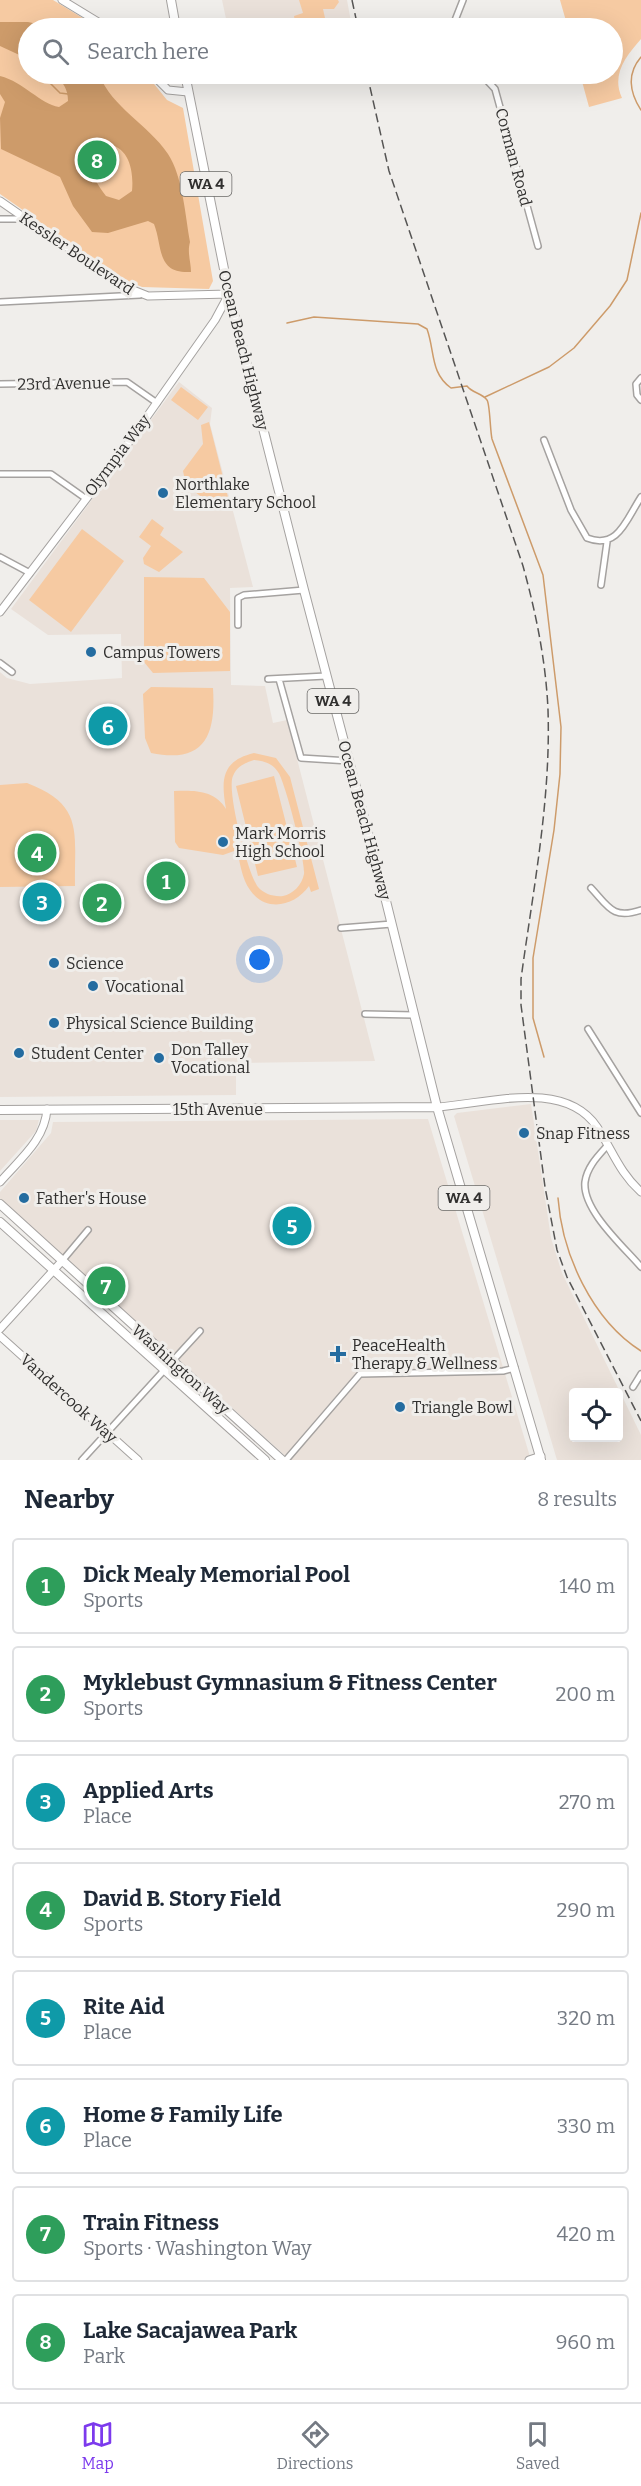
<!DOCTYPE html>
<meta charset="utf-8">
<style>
body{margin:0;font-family:Bitter,serif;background:#f6f6f7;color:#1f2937}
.controls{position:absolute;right:18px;bottom:18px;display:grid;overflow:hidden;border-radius:6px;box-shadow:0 6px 24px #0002}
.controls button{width:54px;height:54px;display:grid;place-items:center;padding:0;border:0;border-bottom:2px solid #e0e1e3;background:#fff;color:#1f2937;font:30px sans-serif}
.you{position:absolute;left:260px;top:960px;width:21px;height:21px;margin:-15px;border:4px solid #fff;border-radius:50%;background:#1a73e8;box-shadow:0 0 0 9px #1a73e833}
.badge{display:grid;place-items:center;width:39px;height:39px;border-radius:50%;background:#7c3aed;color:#fff;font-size:20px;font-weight:700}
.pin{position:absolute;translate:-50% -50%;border:3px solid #fff;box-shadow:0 2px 6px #0006}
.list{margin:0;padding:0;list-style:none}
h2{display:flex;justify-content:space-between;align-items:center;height:78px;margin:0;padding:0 24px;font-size:26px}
h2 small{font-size:20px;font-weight:400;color:#747a83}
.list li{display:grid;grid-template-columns:39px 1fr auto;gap:18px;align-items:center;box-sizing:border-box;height:96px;margin:0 12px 12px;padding:0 12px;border:2px solid #e0e1e3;border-radius:6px}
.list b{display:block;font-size:22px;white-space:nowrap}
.list p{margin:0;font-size:20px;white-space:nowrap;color:#747a83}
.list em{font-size:20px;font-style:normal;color:#747a83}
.icon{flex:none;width:33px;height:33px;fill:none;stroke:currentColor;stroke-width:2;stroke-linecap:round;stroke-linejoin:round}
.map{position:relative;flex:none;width:641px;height:1460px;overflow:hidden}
.search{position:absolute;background:#fff;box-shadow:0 6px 24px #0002;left:18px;right:18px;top:18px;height:66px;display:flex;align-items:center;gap:15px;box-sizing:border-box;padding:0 21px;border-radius:33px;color:#747a83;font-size:22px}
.sheet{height:942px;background:#fff}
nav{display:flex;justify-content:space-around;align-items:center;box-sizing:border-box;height:84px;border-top:2px solid #e0e1e3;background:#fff;font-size:16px;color:#747a83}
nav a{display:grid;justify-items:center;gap:3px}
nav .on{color:#7c3aed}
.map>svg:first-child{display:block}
.built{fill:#eae1da;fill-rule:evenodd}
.green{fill:#f6caa2;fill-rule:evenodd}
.water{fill:#cd9b6a;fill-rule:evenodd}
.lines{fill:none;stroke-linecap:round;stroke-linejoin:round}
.stream{stroke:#cd9b6a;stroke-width:1.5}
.street-casing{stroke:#a5a2a0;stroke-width:8}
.secondary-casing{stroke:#a5a2a0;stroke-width:9}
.primary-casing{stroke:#a5a2a0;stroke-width:10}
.street{stroke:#fff;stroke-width:5}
.secondary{stroke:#fff;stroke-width:7}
.primary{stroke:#fff;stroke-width:8}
.rail{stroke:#565554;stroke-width:1.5;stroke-dasharray:9 4.5;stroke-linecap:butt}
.poi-dot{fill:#246ca0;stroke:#f0eeeb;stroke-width:2}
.labels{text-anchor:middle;stroke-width:6;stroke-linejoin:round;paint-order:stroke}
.shield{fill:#f0eeeb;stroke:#6a6967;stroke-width:1.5}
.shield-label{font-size:15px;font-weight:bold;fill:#31302f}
.street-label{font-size:16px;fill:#31302f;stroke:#f0eeeb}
.poi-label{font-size:16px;fill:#31302f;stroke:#f0eeeb;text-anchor:start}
</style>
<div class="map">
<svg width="641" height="1460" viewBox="0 0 641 1460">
<rect width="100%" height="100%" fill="#f0eeeb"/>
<path class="built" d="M222,0H347L351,22L328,28H228Z
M179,382L212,408L210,424L253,587L230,588L231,685L265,686L273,723L287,720L375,1061L236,1063V1095L0,1097V672L7,678L30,684L122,678L121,634L48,635L11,609Z
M531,1104L551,1238L562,1273L641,1435V1460H557L454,1116L457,1113ZM574,1392H618V1438H574Z
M428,1119L531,1460H290L0,1199V1192L51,1133L53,1122Z
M0,1120H39L36,1131L0,1171Z"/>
<path class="green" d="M0,0H53L99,28H28V74H146L167,100L183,108L213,281L209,289L142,287L117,276L0,194Z
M299,0H338L339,2L334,9H323L327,27L296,28L294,16L303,13Z
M560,0H641V39C626,56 611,75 622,98L589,107L580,74H612V28H568Z
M181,387L208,407L198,420L171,400Z
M209,422L231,509H217L186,485L183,471L203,444L201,425Z
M152,519L164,528L160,535L183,552L159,572L144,564L143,558L151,546L139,537Z
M82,529L124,561L71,632L29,600Z
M144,577L204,578L230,612V671L153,673L144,662Z
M151,687L213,688C216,735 205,764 151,753L145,738L143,694Z
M254,753L276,758L290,777L319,889L311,892L309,886C295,906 266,913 250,890C242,879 240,863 237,850L223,855L179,848L175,842L174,791C194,790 215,790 226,809C221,780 221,761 254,753ZM254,760C264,761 272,763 278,772C285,781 306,863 304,874C302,885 293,894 283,896C274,897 264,894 258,887C248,875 226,789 233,776C237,766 245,763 254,760Z
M274,776L297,867L258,876L236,786Z
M27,783C85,805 74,833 75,886L0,887V785Z"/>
<path class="water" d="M0,22H28L56,28H28V59L0,46Z
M54,74H99C112,108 148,124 168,154C183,177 185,215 190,242C187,253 191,262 191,272C156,274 163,247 154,224L148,221L108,233L92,232L73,206L60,177L1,149L0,118L5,102L0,94V76C24,82 40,104 59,107L68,101C68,89 63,82 54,74ZM105,144C129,145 134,171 132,191L119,200L106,196C91,176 85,163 105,144Z"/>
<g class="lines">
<path class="stream" d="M641,57C627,73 629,92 641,110
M39,80L46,79L60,93L68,94
M287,323L314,317L418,324L427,329C435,351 430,373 451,388L467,386C472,393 482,393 487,400C490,404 490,430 492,439L543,575L561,727L560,774L554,830L533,958V1018L544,1057
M485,397L549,367L574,348L610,306L627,280L641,213
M558,1198C562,1254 592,1320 641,1351"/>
<defs>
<path id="street" d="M452,28L463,0
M481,74L495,89L538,246
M0,219H25
M0,302L140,295
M641,378L636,384L637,395L641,400
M0,384L127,382L157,403
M544,440L571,510L587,538C618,550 626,520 641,497
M0,474H51L85,498
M0,557L30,573
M601,585L607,542
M238,625V598L244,595L304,590
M0,663L12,672
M268,679L326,676
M279,679L301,758L349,761
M591,888C608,906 612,920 641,910
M341,928L392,924
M365,1014L414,1015
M588,1029L641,1113
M607,1146C598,1156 587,1167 585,1182C582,1210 624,1247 641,1267
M62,1261L88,1230
M633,1387L641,1374
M82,1460L200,1331
M286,1460L360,1374L503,1371L515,1368"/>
<path id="secondary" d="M62,0L108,28
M152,74L168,90L188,92
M0,201L123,286L148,296L229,294L215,320L122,452L0,612
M437,1107C486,1104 564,1078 597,1127C613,1151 619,1172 641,1192
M0,1182C19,1160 45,1140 47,1109
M0,1329L62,1261
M0,1336L138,1460
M529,1460L541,1456"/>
<path id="primary" d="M171,0L176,28
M185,74L229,294L304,590L386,901L437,1107L541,1460
M0,1110L437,1107
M0,1204L282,1460
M0,1222L265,1460"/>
</defs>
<use href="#street" class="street-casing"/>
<use href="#secondary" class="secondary-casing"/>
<use href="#primary" class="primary-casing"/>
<use href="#street" class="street"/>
<use href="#secondary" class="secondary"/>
<use href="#primary" class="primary"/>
<path class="rail" d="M352,0L358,28
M367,74L389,171L523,566C536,613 546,662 548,710C551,800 533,890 521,979V1005L545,1187L557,1250L567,1277L641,1421"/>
</g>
<g class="poi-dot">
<circle cx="163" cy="493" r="6"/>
<circle cx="91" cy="652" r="6"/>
<circle cx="223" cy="842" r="6"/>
<circle cx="54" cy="963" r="6"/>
<circle cx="93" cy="986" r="6"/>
<circle cx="54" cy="1023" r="6"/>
<circle cx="19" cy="1053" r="6"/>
<circle cx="159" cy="1058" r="6"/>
<circle cx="524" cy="1133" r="6"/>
<circle cx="24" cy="1198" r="6"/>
<path d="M335 1345h6v6h6v6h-6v6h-6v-6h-6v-6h6z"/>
<circle cx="400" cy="1407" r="6"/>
</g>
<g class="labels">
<g class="shield">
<rect x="180.5" y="172" width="51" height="24" rx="4.5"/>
<rect x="307.5" y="689" width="51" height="24" rx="4.5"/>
<rect x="438.5" y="1186" width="51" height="24" rx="4.5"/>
</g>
<g class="shield-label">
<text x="206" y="189">WA 4</text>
<text x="333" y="706">WA 4</text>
<text x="464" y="1203">WA 4</text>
</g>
<g class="street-label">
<text transform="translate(514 157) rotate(75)" y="6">Corman Road</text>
<text transform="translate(77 253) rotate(34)" y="6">Kessler Boulevard</text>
<text transform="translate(244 350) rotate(76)" y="6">Ocean Beach Highway</text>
<text transform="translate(64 383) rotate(-1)" y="6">23rd Avenue</text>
<text transform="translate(117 455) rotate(-53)" y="6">Olympia Way</text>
<text transform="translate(365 820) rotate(75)" y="6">Ocean Beach Highway</text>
<text x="218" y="1115">15th Avenue</text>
<text transform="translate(181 1369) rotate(42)" y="6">Washington Way</text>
<text transform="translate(69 1398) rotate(42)" y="6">Vandercook Way</text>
</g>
<g class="poi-label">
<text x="175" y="490">Northlake<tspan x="175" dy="18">Elementary School</tspan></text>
<text x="103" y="658">Campus Towers</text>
<text x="235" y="839">Mark Morris<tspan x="235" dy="18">High School</tspan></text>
<text x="66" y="969">Science</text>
<text x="105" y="992">Vocational</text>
<text x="66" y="1029">Physical Science Building</text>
<text x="171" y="1055">Don Talley<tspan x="171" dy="18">Vocational</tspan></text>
<text x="31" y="1059">Student Center</text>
<text x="536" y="1139">Snap Fitness</text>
<text x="36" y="1204">Father's House</text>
<text x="352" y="1351">PeaceHealth<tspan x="352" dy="18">Therapy &amp; Wellness</tspan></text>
<text x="412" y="1413">Triangle Bowl</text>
</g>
</g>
</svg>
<div class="controls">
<button><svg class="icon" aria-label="locate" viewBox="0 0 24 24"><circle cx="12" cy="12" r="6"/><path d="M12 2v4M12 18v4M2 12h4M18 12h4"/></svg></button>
</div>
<div class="you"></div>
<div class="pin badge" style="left:166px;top:881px;background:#2e9e5b">1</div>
<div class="pin badge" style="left:102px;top:903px;background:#2e9e5b">2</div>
<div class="pin badge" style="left:42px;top:902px;background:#0f9aa8">3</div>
<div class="pin badge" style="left:37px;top:853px;background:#2e9e5b">4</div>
<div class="pin badge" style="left:292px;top:1226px;background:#0f9aa8">5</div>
<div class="pin badge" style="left:108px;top:726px;background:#0f9aa8">6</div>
<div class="pin badge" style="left:106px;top:1286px;background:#2e9e5b">7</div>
<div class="pin badge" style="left:97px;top:160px;background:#2e9e5b">8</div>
<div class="search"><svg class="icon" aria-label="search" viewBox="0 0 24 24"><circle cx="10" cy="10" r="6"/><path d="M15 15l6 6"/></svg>Search here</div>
</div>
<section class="sheet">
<h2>Nearby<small>8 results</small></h2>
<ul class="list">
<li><span class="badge" style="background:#2e9e5b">1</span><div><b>Dick Mealy Memorial Pool</b><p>Sports</p></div><em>140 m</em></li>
<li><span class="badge" style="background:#2e9e5b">2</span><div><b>Myklebust Gymnasium &amp; Fitness Center</b><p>Sports</p></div><em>200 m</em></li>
<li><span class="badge" style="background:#0f9aa8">3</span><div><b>Applied Arts</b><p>Place</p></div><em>270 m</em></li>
<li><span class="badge" style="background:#2e9e5b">4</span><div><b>David B. Story Field</b><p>Sports</p></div><em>290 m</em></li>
<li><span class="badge" style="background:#0f9aa8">5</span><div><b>Rite Aid</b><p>Place</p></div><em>320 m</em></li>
<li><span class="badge" style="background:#0f9aa8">6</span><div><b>Home &amp; Family Life</b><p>Place</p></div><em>330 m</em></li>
<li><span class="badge" style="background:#2e9e5b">7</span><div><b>Train Fitness</b><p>Sports · Washington Way</p></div><em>420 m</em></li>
<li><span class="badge" style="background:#2e9e5b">8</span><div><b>Lake Sacajawea Park</b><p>Park</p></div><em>960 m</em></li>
</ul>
</section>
<nav>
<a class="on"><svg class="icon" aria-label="map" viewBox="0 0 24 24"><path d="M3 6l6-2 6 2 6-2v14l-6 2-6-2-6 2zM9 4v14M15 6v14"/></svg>Map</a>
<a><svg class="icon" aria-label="directions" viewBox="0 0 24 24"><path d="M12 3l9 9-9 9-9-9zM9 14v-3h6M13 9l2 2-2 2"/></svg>Directions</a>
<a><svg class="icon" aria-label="saved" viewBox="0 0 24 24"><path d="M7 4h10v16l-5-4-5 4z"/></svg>Saved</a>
</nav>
